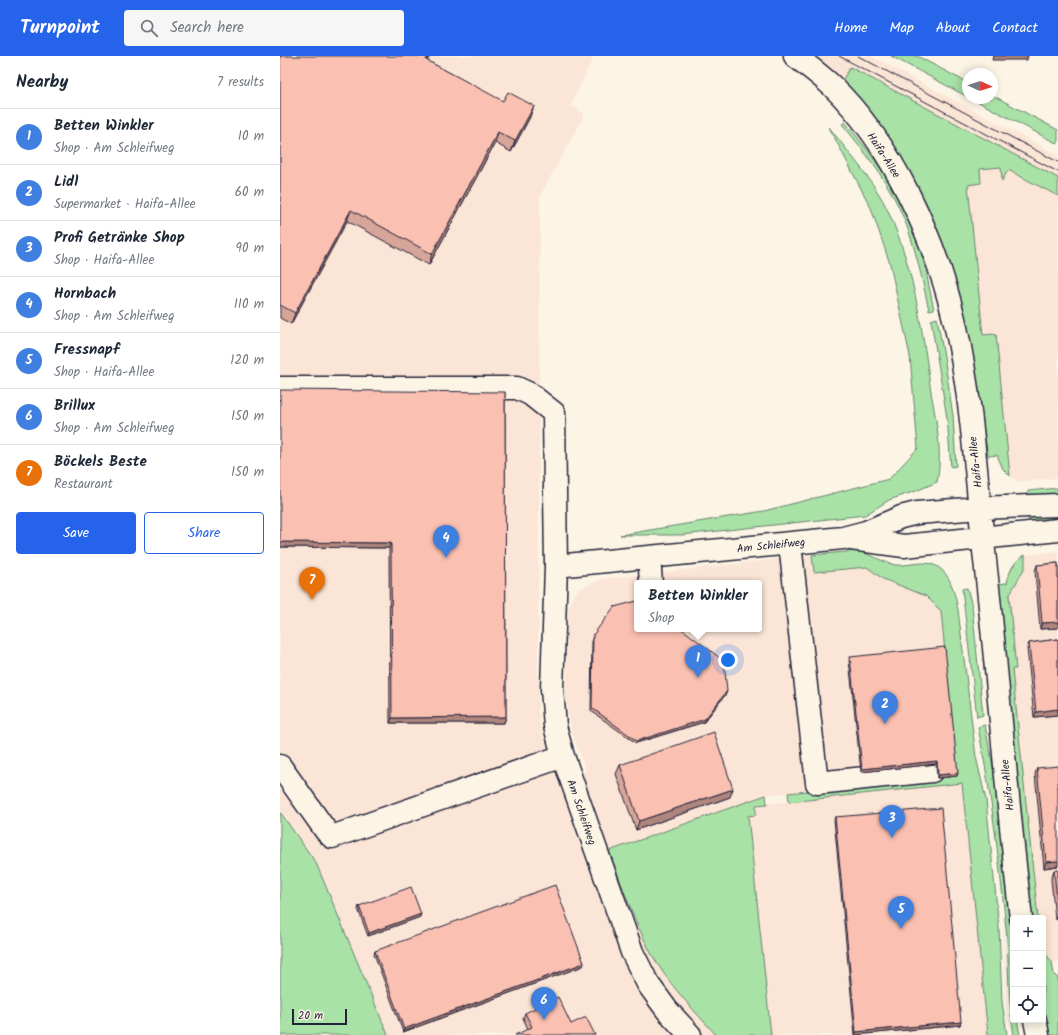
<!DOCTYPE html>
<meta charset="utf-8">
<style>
body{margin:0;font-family:Kalam,sans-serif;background:#f6f6f7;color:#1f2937}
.controls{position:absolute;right:12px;bottom:12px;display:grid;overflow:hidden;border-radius:4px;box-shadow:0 2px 10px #0003}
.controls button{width:36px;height:36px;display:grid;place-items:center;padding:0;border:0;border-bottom:1px solid #e0e1e3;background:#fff;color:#1f2937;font:20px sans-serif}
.compass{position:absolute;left:682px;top:12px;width:36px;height:36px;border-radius:50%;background:#fff;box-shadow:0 2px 10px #0003;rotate:93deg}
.scale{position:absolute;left:12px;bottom:10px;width:55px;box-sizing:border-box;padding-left:4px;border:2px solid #22223b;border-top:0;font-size:11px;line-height:14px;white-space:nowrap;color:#22223b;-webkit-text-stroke:3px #fcf5e5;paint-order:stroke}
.you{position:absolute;left:448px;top:604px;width:14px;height:14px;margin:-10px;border:3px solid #fff;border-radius:50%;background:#1a73e8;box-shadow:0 0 0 6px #1a73e833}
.badge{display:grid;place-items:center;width:26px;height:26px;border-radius:50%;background:#2563eb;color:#fff;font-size:13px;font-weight:700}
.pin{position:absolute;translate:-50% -33px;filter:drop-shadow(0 1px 2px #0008)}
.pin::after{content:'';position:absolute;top:21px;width:14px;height:12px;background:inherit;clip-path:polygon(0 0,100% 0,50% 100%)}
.popup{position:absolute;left:354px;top:524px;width:128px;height:52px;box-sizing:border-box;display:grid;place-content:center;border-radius:4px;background:#fff;filter:drop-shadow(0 1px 3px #0005);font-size:13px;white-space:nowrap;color:#747a83}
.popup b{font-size:15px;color:#1f2937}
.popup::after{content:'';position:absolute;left:50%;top:100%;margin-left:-8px;border:8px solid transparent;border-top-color:#fff}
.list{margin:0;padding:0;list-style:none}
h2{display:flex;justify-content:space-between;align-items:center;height:52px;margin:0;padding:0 16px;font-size:17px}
h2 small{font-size:13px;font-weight:400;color:#747a83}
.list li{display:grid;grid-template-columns:26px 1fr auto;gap:12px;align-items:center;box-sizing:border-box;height:56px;padding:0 16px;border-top:1px solid #e0e1e3}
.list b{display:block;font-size:15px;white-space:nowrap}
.list p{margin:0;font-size:13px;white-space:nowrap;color:#747a83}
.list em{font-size:13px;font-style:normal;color:#747a83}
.actions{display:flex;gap:8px;padding:12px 16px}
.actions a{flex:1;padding:9px 0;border:1px solid #2563eb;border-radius:4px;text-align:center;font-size:14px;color:#2563eb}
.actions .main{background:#2563eb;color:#fff}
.icon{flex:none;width:22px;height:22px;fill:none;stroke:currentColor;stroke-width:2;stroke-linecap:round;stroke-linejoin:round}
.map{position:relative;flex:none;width:778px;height:979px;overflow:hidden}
header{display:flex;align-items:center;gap:24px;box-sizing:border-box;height:56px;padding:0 20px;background:#2563eb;color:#fff}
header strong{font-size:19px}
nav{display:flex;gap:22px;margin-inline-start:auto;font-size:14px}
.search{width:280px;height:36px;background:#f6f6f7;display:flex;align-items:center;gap:10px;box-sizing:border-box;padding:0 14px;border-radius:4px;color:#747a83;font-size:15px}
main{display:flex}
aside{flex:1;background:#fff}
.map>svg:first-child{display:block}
.built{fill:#fbe5d6;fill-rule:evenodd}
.green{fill:#a9e2a6;stroke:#668270}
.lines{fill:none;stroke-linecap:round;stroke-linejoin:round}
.minor-casing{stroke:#22223b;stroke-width:25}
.minor{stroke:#fcf5e5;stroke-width:22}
.tram{stroke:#22223b;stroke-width:1}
.wall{fill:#d7a599;stroke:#22223b}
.shaded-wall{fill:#af867d;stroke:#22223b}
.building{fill:#fac0b2;stroke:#22223b}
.labels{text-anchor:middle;stroke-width:4;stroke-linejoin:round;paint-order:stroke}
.street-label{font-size:11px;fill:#22223b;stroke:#fcf5e5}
</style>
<header>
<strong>Turnpoint</strong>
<div class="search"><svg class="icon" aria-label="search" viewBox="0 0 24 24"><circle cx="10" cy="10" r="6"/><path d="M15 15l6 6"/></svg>Search here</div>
<nav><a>Home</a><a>Map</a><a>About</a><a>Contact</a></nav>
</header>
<main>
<aside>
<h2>Nearby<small>7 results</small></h2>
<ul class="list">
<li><span class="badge" style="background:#3f7fe0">1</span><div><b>Betten Winkler</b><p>Shop · Am Schleifweg</p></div><em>10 m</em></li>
<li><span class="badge" style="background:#3f7fe0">2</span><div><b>Lidl</b><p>Supermarket · Haifa-Allee</p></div><em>60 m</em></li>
<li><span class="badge" style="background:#3f7fe0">3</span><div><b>Profi Getränke Shop</b><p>Shop · Haifa-Allee</p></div><em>90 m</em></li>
<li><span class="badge" style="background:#3f7fe0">4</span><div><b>Hornbach</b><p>Shop · Am Schleifweg</p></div><em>110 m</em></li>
<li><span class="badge" style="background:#3f7fe0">5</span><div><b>Fressnapf</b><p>Shop · Haifa-Allee</p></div><em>120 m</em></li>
<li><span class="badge" style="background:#3f7fe0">6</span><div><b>Brillux</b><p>Shop · Am Schleifweg</p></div><em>150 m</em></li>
<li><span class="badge" style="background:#e8710a">7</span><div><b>Böckels Beste</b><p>Restaurant</p></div><em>150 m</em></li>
</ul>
<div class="actions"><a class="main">Save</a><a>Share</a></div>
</aside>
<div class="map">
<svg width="778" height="979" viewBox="0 0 778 979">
<rect width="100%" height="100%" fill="#fcf5e5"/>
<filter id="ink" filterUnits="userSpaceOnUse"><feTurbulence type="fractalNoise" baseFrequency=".025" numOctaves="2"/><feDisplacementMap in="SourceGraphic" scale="8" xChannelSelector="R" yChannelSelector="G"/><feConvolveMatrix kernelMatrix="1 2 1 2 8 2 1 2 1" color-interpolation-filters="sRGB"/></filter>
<g filter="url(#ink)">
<path class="built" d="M0,0H314L291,49L305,58L260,140L258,653L262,677L278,727L306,715L292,677L286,643L287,570L288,555L292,543L298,534L309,528L322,523L532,499L534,516L587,511L603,523L646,540L661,555L677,720L486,739L329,795L393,930L436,979H108L36,807L0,756ZM357,527H479V573H357Z
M530,0H591L778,99V122L570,11L561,27Z
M721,111L723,124L728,114L778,140V422L739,426L730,420L716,278L703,279L688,128L701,127L700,113Z
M778,495V905L772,906L763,895V862H758L732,613H736L729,540L745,511V499Z
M682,727L708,979H491L468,759H476V749Z"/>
<path class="green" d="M611,0H637L688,27V41Z
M570,11L778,122V140L728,114L722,125L721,111L700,113L701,127L688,129L703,279L716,278L730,420L723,413L717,399L708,400L689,286L677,230L653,164L623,105L589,56L561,27Z
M712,39L778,74V88L691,42H712Z
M565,66C596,103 625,144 639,190C646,211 649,232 654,253L649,254C642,224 636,192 624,163C610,128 586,97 562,68Z
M549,71C567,95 588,118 603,145C633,203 642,271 651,336C656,365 663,396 657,426L636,435L609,444L585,459L402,479H340L484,455L609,423L638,392L630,300L610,208L591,152Z
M657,262L665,306L673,360L676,410L671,411L667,362L651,264Z
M778,432V438L748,441V435Z
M778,457V465L749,468L748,460Z
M577,495C591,498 602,506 615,509C625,510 634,507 643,507C669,507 674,534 678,554L696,701L706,744L719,872L722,946L727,979H708L682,727L509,746L508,737L677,720L661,555L646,540L603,523L587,511L534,516L532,499Z
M745,499V511L729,540L736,613H732L758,862H751L716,528L727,527C729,515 734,505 745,499Z
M687,532L692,550L703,659L697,661L682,533Z
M705,669L718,738L733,882V964H737L740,979H734C728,946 729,915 727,882C720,811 712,741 698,671Z
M486,739L487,748L476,749V759L468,760L491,979H436C413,953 388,928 371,897C354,865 342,829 329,795Z
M0,756L36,807L108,979H0Z
M763,895L772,906L774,919L778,922V979H767L763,953Z"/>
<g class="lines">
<defs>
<path id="minor" d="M515,0C527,9 540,19 551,29C613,88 656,185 675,267C692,342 696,420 704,495C718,618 726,740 741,862
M0,332H237L250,338L274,357L276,510L272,633L275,670L283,700L352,896L368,928L387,954L410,979
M571,483L624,490L778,474
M510,488L537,727L652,715
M369,501L371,527
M276,510L563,482L586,476L621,461L637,457L699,452L778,449
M0,710L46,775L52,781L283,700
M755,964L758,979"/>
</defs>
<use href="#minor" class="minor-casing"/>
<use href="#minor" class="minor"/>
<path class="tram" d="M559,0L778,116
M578,0L778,106"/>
</g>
<path class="wall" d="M0,0L148,5L250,61L231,96L215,87L149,209L67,165L11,268L0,262Z
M225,336L226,661L224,667H110L109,492L0,491Z
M778,507V572L760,573L755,515L757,509Z
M313,579L446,638L424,666L356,687L311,655L312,582Z
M778,583V659L754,661L747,592L749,587Z
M570,601L677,720L657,722L656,708L581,716L569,604Z
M340,709L450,741L356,774L336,718Z
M757,712L778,810L764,812L755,718Z
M555,761L681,966L680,969L575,979L554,764Z
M774,814H778V863H775L771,823Z
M79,850L140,861L88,880L78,853Z
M95,895L304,907L303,910L123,976L94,898Z
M245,957L291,968L315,979L248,973L243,962Z"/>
<path class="shaded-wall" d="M148,0H150L142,15L146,4Z
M713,0H748L747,4H712Z
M254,50L250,61L231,96L235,85Z
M218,76L215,87L149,209L152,198Z
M71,154L67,165L11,268L15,257Z
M0,486L111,487L109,492L0,491Z
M778,566V572L760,573L762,567Z
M447,635L446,638L424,666L356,687L357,685Z
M778,653V659L754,661L756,656Z
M226,661L224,667H110L112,662Z
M657,705L656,708L581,716L582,713Z
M678,717L677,720L657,722L658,719Z
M453,733L450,741L356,774L359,765Z
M778,805V810L764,812L766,806Z
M778,855V863H775Z
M141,858L140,861L88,880L89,877Z
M304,907L303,910L123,976L124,973Z
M681,966L680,969L575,979L576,976Z"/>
<path class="building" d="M0,0H148L146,4L223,45L228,36L254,50L235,85L218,76L152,198L71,154L15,257L0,249Z
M0,334L225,336L226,661L112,662L111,487L0,486Z
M778,507V566L762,567L757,509Z
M357,545V573H402L444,605L447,635L425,663L357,685L312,652L313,579L334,551Z
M778,583V653L756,656L749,587Z
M665,591L678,717L658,719L657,705L582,713L570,601Z
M434,676L453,733L359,765L340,709Z
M778,710V805L766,806L757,712Z
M661,752L681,966L576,976L555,761Z
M774,814H778V855Z
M275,829L304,907L124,973L95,895Z
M131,831L141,858L89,877L79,850Z
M278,941L291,968L306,961L315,979H235L252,971L245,957Z"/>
</g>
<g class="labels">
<g class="street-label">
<text transform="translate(604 99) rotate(57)" y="4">Haifa-Allee</text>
<text transform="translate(695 406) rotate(-96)" y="4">Haifa-Allee</text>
<text transform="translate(491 489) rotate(-6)" y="4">Am Schleifweg</text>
<text transform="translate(727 729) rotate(-96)" y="4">Haifa-Allee</text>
<text transform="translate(302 756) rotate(71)" y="4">Am Schleifweg</text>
</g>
</g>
</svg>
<div class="controls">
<button>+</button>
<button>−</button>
<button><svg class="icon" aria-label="locate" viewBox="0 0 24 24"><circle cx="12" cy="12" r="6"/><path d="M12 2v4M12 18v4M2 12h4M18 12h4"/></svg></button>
</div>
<svg class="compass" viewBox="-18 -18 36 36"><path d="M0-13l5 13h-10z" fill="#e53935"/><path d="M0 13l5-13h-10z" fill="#747a83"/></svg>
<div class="scale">20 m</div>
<div class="you"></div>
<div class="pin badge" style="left:418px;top:622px;background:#3f7fe0">1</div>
<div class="popup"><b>Betten Winkler</b>Shop</div>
<div class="pin badge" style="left:605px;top:668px;background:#3f7fe0">2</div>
<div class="pin badge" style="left:612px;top:782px;background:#3f7fe0">3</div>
<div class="pin badge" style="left:166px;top:502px;background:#3f7fe0">4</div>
<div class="pin badge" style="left:621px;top:873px;background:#3f7fe0">5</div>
<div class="pin badge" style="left:264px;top:964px;background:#3f7fe0">6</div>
<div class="pin badge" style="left:32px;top:544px;background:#e8710a">7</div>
</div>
</main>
